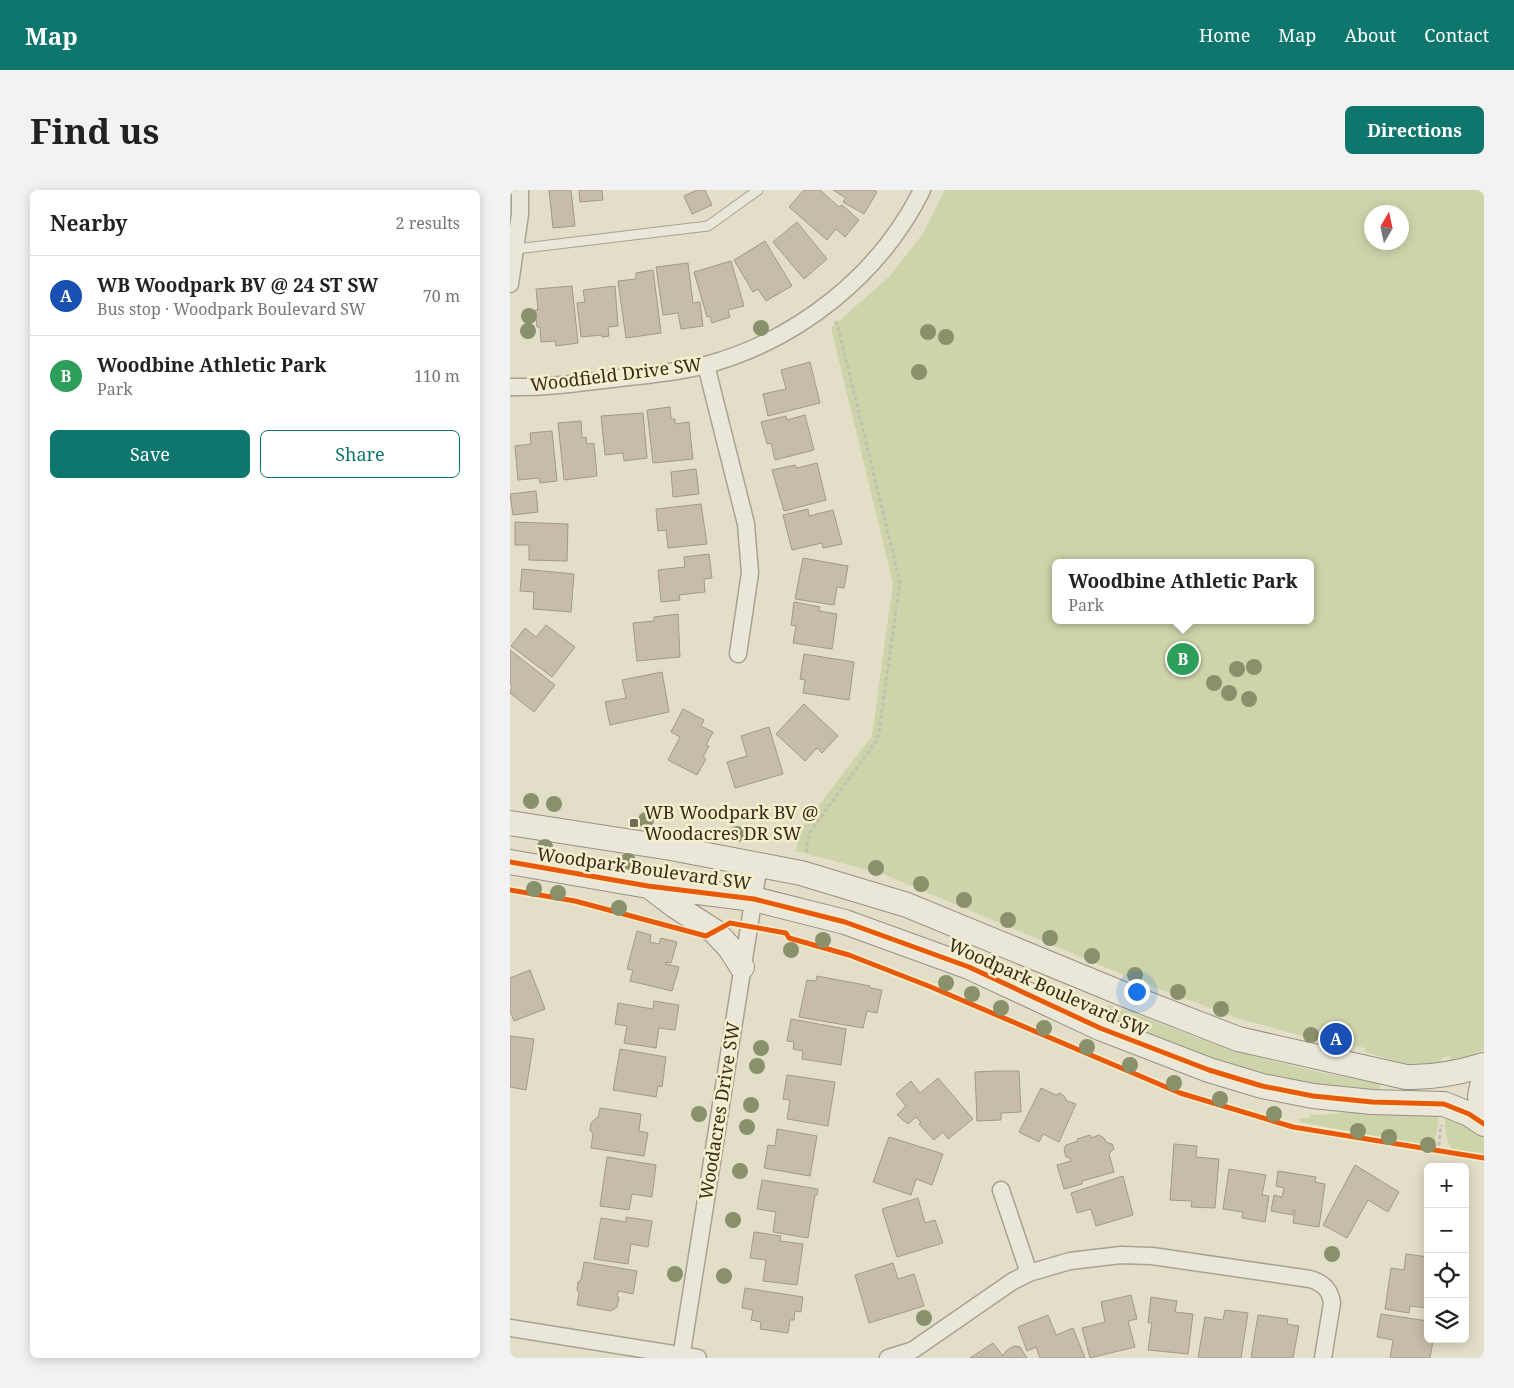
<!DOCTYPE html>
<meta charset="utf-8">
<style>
body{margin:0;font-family:"Noto Serif",serif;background:#f2f2f2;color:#222}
.controls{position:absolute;right:15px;bottom:15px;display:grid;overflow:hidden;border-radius:8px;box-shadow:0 2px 12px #0003}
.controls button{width:45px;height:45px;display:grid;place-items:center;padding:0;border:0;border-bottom:1px solid #e0e0e0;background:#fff;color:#222;font:25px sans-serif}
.compass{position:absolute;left:854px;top:15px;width:45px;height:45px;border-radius:50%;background:#fff;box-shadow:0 2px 12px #0003;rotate:9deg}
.you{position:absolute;left:626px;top:801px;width:18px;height:18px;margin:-12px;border:4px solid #fff;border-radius:50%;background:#1a73e8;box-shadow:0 0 0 8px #1a73e833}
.badge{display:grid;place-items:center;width:32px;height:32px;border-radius:50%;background:#0f766e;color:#fff;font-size:16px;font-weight:700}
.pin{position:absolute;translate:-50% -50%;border:2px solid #fff;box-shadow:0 1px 5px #0006}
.popup{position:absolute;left:542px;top:369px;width:262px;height:65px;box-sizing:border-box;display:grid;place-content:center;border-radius:8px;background:#fff;filter:drop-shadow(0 1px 4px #0005);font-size:16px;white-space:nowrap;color:#767676}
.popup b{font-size:19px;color:#222}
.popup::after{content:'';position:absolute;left:50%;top:100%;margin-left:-10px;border:10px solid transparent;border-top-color:#fff}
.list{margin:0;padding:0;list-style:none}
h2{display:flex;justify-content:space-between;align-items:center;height:65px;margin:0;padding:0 20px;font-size:21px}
h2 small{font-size:16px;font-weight:400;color:#767676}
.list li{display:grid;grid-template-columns:32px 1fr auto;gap:15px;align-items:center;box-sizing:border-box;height:80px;padding:0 20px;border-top:1px solid #e0e0e0}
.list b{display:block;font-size:19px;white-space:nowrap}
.list p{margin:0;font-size:16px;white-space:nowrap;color:#767676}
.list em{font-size:16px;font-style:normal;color:#767676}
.actions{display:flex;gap:10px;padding:15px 20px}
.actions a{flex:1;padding:11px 0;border:1px solid #0f766e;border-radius:8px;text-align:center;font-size:18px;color:#0f766e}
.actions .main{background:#0f766e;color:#fff}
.icon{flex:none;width:28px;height:28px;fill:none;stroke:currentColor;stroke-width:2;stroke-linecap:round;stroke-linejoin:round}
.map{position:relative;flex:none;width:974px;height:1168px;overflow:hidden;border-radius:8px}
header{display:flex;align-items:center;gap:30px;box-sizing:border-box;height:70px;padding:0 25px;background:#0f766e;color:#fff}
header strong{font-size:24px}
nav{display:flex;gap:28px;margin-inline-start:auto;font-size:18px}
.intro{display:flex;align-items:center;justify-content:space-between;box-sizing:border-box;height:120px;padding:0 30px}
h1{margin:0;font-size:35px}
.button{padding:12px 22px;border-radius:8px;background:#0f766e;color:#fff;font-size:18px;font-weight:700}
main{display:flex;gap:30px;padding:0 30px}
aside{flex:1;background:#fff;border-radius:8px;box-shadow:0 2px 12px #0003}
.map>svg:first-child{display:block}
.green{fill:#ced4aa;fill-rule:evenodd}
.building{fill:#c6bca9;stroke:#a29988}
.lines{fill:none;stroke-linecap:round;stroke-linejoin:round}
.lane-casing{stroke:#a7a292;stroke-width:11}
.street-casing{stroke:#a7a292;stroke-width:19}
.secondary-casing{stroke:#979182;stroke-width:26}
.path{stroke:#c3bfb1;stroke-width:3;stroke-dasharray:4 2.5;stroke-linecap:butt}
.lane{stroke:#eae7da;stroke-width:9}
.street{stroke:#eae7da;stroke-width:16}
.secondary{stroke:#eae7da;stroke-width:24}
.cycleway-casing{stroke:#f5efcc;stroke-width:8}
.cycleway{stroke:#e8590c;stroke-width:5}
.tree{fill:#89906c}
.poi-dot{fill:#716a58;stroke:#f5efcc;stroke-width:2}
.labels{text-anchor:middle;stroke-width:5;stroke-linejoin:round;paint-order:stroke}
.street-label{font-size:18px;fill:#342b1b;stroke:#f5efcc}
.poi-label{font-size:18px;fill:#342b1b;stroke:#f5efcc;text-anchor:start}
</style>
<header>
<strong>Map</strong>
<nav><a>Home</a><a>Map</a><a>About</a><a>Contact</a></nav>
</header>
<div class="intro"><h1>Find us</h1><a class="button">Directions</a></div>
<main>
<aside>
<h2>Nearby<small>2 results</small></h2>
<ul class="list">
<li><span class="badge" style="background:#1a4fb4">A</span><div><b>WB Woodpark BV @ 24 ST SW</b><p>Bus stop · Woodpark Boulevard SW</p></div><em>70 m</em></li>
<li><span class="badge" style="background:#2e9e5b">B</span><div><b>Woodbine Athletic Park</b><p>Park</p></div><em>110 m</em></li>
</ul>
<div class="actions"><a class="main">Save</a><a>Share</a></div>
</aside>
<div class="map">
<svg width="974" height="1168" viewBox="0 0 974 1168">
<rect width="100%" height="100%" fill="#e3dec8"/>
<path class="green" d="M435,0H974V845L965,855L974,846V860L943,873L939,870L942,866L933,867L928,876H902L855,862V858L792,846L727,828L623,789L373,684L286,661L290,640L362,546L383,393L321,138L379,87L412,45ZM862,22H892V52H862ZM546,373H800V430H546Z
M598,815C634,825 667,841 702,853C757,871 813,885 870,893V901C829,898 788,894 749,884C696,870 644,847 595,825Z
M847,921L925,923L929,928L924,957L789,932L790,928L799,929L800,924L809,925Z
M940,925L968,941L974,948V964L943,960C935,950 935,941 935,929Z"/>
<path class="building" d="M39,0H61L65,36L43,38Z
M69,0H92L93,10L70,12Z
M187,0H195L202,15L182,24L174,6Z
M294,0H310L329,17L332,15L349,30L335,47L326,39L317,50L279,17Z
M323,0H364L367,2L354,24L333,12L336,8Z
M287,32L317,69L294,89L263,52Z
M255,51L282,96L256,111L248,99L243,102L224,70Z
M221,71L234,116L218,120L220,127L202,133L200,126L197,127L184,82Z
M178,73L183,113L190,112L193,136L171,139L168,123L153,125L146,77Z
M143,80L151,143L116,148L108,91L126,89V83Z
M62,96L68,153L46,156L45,151L31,152L30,137H27L25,120H28L26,99Z
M105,96L108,136L98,137L99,146L92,147L91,145L71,147L67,113L75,112L73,100Z
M300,172L310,213L258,226L253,204L276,199L271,180Z
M160,217L161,229H165V234L179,232L183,269L143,273L137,220Z
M133,223L137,268L114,271L113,263L95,265L91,226Z
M295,225L304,260L265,270L261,253L257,254L251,232L276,226L277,230Z
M71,231L72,248L76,247L77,254L84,253L87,286L54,290L48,233Z
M42,241L47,291L30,293L29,288L8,290L5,256L21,254L20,243Z
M307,273L316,310L274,321L262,280L285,275L287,278Z
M186,279L189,304L163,307L161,282Z
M26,301L28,322L3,325L0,304Z
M191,314L197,354L158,358L156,340L148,341L146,319Z
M298,319L299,326L323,320L332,354L313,358L312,353L282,360L273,325Z
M5,332L58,334L57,371L19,370V355H5Z
M199,364L202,388L194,389L195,402L169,405L170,410L151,412L148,380L175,377L174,367Z
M293,368L338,376L334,398L327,397L324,415L285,409Z
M12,379L64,384L61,422L23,419L24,402L10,401Z
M284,412L310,417L309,421L327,424L322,459L283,453L286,436L281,435Z
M168,424L170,467L127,471L123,433L144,431V427Z
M36,435L65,457L42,487L1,456L15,438L26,447Z
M0,460L45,495L24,522L0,503L2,496L0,494Z
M294,464L344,472L339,510L293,503L295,490L290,489Z
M152,482L159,522L100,535L95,512L116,508L112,490Z
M294,514L328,546L312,563L307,558L295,571L266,544Z
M173,519L194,530L191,536L203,542L196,555L199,556L193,567L196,569L187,585L158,570L170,547L161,542Z
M259,537L273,584L225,598L217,572L237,566L231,546Z
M127,741L141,745L140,752L149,754L151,748L167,752L161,773L156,772V774L169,777L162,801L120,791L123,780L117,779Z
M20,780L35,819L4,831L0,821V788Z
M307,786L360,796V798L372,800L367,823L357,821L353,838L289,827L297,790L306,791Z
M144,811L169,815L165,840L149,838L146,858L114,853L117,836L105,834L108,813L143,819Z
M281,829L336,839L331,875L292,869L293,861L283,859L284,852L277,851Z
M0,846L24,849L16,900L0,897Z
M110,859L156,867L152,897L148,896L146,907L103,900Z
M486,881H509L511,922L491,923V930L467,931L465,882Z
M277,885L325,892L318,936L277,929L280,910L273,909Z
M428,888L463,929L438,949L433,942L424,950L409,934L411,933L406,927L398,934L387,925L396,916L386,904L401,891L410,903Z
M531,898L546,905L550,903L554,906L557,911L566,914L549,952L533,944L529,952L509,942Z
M90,918L131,924L129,941L138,943L134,966L81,958L83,944L80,940L81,933L86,928H88Z
M267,939L307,946L300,986L254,978L258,955L265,956Z
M580,945L581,948L589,945L594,948L596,952L602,954L604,959L599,964L604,982L572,991V994L554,999L547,975L561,971L560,968L556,967L554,959L556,955L568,951L567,949Z
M379,947L433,964L422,995L406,989L401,1005L363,992Z
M664,954L687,956L686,967L709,969L705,1018L681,1017L682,1011L660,1010Z
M97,967L146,975L142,1007L122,1004L119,1020L90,1016Z
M845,975L889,1002L878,1022L858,1010L837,1048L813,1035Z
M719,979L756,985L752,1005L759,1006L755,1032L732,1028L733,1022L713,1019Z
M768,981L806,987L805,992L815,994L809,1037L783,1033L785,1020H783V1025L761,1021L764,1005L772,1007L774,998L766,996Z
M613,986L623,1025L586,1036L581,1019L567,1023L561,1003Z
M252,990L308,999L307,1005H305L298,1048L263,1042L266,1022L247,1019Z
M408,1008L415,1033L425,1030L433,1053L387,1067L372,1019Z
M116,1027L142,1031L138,1057L121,1054L118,1074L84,1069L91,1028L116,1032Z
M244,1042L271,1046L270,1051L293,1054L287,1095L253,1091L256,1070L240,1068Z
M896,1064L918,1067V1118L900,1116L899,1123L875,1119L881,1078L894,1080Z
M74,1072L127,1081L123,1104L109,1101L107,1105L109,1108L107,1117L101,1121L67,1115L69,1103L67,1100L68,1092L71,1090Z
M383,1073L388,1089L404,1084L414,1116L359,1133L345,1085Z
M235,1098L293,1107L291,1122L285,1121L284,1130H280L278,1143L250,1139L251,1132L241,1130L243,1120L232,1118Z
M621,1105L627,1129L618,1131L625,1157L580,1168L572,1138L595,1132L591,1112Z
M641,1107L667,1111L665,1122L683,1124L678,1164L638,1160L642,1133H638Z
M715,1120L738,1123L731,1168H688L695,1127L713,1130Z
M871,1124L918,1131V1149H930V1152L923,1151L920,1168H880L883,1150L867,1147Z
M538,1125L546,1145L563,1138L575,1168H530L526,1157L517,1161L508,1137Z
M748,1125L778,1129L777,1134L789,1136L783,1168H741Z
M483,1153L493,1166L496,1161L504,1156L510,1157L517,1168H460Z"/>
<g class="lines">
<defs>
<path id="lane" d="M6,59L198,36L248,0"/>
<path id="street" d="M0,94L10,24V0
M196,175L236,334L240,383L228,464
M0,197C35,198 68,193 102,189C134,185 166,183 196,175C288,150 370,85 412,0
M491,1000L519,1083
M0,1138L188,1168
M171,1168L249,674
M378,1168L403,1160L503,1091L519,1083L560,1071L611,1065L642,1066L800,1089C813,1093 820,1099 822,1113L813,1168"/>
<path id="secondary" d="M0,633L161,658L291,683L397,715L618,806L728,849L896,887C923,888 948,883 974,875
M0,672L138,696L244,709L335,732L459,777L590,838L699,880L752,896L803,906L862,912L934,914L959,924L974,934
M140,697L165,716L204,741L220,758L232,777
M974,887L970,906L974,927"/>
</defs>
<use href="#lane" class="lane-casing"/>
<use href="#street" class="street-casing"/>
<use href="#secondary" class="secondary-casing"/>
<path class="path" d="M296,662L299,643L368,549L390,392L328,137L325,131
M928,962L931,935"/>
<use href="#lane" class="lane"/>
<use href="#street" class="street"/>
<use href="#secondary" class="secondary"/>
<defs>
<path id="cycleway" d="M0,672L138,696L244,709L335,732L459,777L590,838L699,880L752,896L803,906L862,912L934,914L959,924L974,934
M0,700L65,711L196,746L220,733L276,743L279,748L339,765L421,797L670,903L783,937L974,968"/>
</defs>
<use href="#cycleway" class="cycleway-casing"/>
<use href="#cycleway" class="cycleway"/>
</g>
<g class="tree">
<circle cx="19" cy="126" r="8"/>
<circle cx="251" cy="138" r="8"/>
<circle cx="18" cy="141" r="8"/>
<circle cx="418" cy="142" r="8"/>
<circle cx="436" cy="147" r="8"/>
<circle cx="409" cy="182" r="8"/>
<circle cx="744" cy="477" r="8"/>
<circle cx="727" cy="479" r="8"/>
<circle cx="704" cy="493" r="8"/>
<circle cx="719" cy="503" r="8"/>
<circle cx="739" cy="509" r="8"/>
<circle cx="21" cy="611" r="8"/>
<circle cx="44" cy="614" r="8"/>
<circle cx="136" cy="630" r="8"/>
<circle cx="227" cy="644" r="8"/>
<circle cx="35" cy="657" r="8"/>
<circle cx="118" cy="671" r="8"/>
<circle cx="366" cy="678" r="8"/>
<circle cx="411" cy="694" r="8"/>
<circle cx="24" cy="699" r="8"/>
<circle cx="48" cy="703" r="8"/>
<circle cx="454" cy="710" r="8"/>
<circle cx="109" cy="718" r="8"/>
<circle cx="498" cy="730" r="8"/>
<circle cx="540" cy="748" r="8"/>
<circle cx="313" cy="750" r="8"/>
<circle cx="281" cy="760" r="8"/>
<circle cx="582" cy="766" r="8"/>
<circle cx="625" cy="785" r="8"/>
<circle cx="436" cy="793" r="8"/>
<circle cx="668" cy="802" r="8"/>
<circle cx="462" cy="804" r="8"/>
<circle cx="491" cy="818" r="8"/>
<circle cx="711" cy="819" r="8"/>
<circle cx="534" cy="838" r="8"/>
<circle cx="801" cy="845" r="8"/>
<circle cx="577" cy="857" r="8"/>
<circle cx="251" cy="858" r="8"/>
<circle cx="620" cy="875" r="8"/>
<circle cx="247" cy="876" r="8"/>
<circle cx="664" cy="893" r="8"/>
<circle cx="710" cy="909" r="8"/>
<circle cx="241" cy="915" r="8"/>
<circle cx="189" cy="924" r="8"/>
<circle cx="764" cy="924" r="8"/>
<circle cx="237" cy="937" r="8"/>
<circle cx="848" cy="941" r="8"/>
<circle cx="879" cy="947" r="8"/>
<circle cx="918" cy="955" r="8"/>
<circle cx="230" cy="981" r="8"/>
<circle cx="223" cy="1030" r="8"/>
<circle cx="822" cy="1064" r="8"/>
<circle cx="165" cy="1084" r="8"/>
<circle cx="214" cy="1086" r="8"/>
<circle cx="414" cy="1128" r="8"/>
</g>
<rect class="poi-dot" x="119" y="628" width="10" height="10" rx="2.5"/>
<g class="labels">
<g class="street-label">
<text transform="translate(106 185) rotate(-7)" y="6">Woodfield Drive SW</text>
<text transform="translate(134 679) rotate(8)" y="6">Woodpark Boulevard SW</text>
<text transform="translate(538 798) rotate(24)" y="6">Woodpark Boulevard SW</text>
<text transform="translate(210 921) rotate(-81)" y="6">Woodacres Drive SW</text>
</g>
<g class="poi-label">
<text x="134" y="629">WB Woodpark BV @<tspan x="134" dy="21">Woodacres DR SW</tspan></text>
</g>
</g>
</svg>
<div class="controls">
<button>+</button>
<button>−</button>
<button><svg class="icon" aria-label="locate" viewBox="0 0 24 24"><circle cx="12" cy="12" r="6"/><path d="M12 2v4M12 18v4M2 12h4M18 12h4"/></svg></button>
<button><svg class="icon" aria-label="layers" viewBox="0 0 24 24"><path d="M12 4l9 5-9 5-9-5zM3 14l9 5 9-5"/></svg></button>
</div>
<svg class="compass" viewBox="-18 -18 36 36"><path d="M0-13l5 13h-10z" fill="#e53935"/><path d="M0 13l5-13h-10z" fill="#767676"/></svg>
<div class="you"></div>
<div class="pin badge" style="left:826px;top:849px;background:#1a4fb4">A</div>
<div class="pin badge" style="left:673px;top:469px;background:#2e9e5b">B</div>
<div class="popup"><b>Woodbine Athletic Park</b>Park</div>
</div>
</main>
